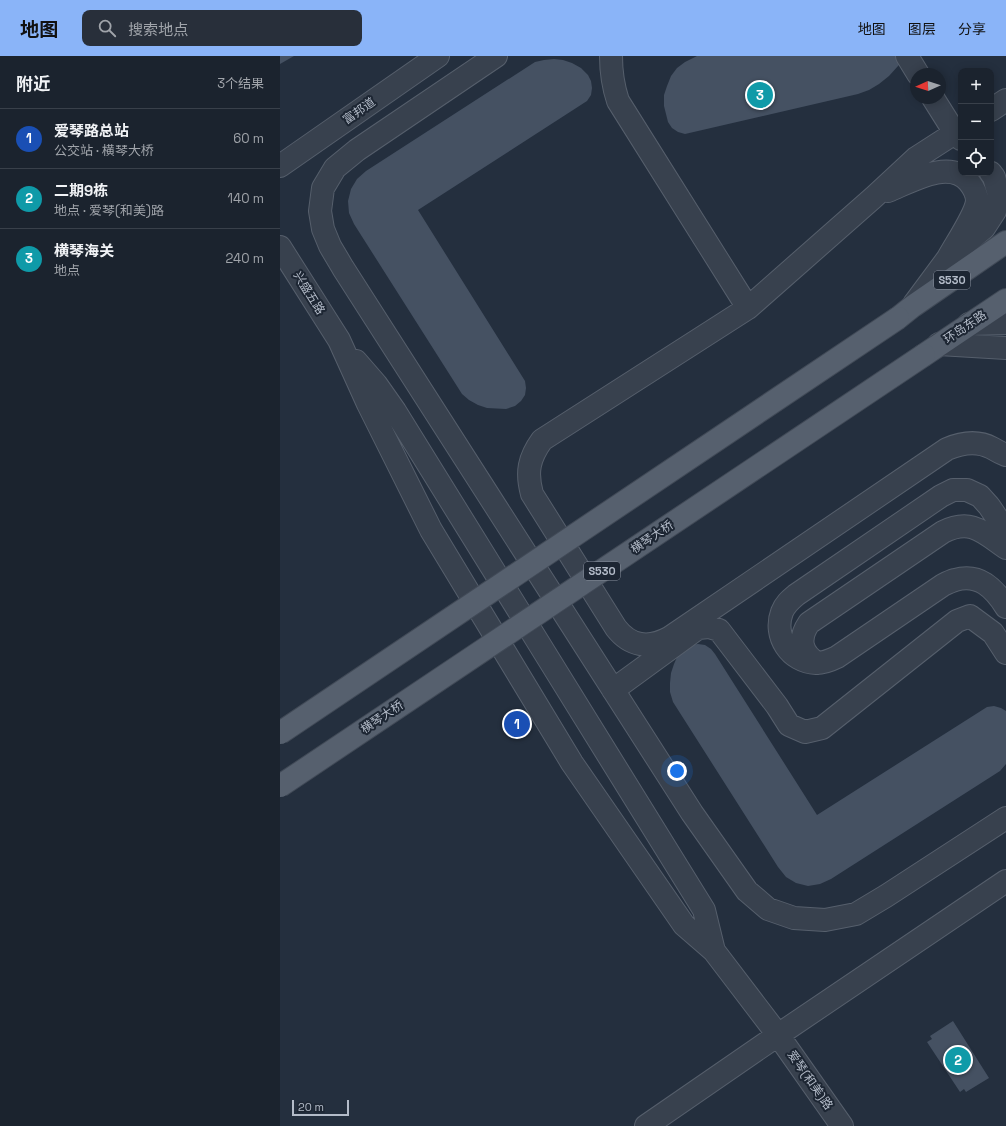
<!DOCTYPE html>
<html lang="zh">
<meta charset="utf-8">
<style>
body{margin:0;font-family:"Space Grotesk","Noto Sans SC",sans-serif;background:#282f3a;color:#f1f3f6}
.controls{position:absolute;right:12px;top:12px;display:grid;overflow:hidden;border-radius:8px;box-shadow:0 2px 10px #0003}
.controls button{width:36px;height:36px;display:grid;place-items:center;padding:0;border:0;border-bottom:1px solid #39404a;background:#1b232e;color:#f1f3f6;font:20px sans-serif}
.compass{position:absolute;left:630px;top:12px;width:36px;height:36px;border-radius:50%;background:#1b232e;box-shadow:0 2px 10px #0003;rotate:267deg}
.scale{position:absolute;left:12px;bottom:10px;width:57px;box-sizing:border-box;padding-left:4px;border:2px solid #b4bcc9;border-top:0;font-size:11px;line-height:14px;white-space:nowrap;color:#b4bcc9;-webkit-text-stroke:3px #1d2633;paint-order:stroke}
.you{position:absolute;left:397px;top:715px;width:14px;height:14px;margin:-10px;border:3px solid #fff;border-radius:50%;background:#1a73e8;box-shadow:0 0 0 6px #1a73e833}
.badge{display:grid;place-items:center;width:26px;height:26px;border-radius:50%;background:#8ab4f8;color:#fff;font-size:13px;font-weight:700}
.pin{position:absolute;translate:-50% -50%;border:2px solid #fff;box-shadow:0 1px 4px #0006}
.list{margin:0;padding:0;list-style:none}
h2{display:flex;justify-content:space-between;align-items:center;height:52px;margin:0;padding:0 16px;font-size:17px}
h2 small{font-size:13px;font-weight:400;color:#a0a4aa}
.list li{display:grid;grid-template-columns:26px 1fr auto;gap:12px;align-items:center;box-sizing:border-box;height:60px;padding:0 16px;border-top:1px solid #39404a}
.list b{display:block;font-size:15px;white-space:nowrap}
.list p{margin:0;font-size:13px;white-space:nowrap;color:#a0a4aa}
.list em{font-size:13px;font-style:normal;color:#a0a4aa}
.icon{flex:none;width:22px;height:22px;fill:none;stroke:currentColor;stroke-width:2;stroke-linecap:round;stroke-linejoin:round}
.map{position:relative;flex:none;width:726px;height:1070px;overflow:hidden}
header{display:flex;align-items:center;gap:24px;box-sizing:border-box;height:56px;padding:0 20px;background:#8ab4f8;color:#111}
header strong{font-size:19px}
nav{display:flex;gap:22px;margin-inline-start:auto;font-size:14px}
.search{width:280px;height:36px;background:#282f3a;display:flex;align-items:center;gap:10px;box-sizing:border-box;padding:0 14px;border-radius:8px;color:#a0a4aa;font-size:15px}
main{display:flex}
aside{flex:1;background:#1b232e}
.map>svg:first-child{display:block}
.building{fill:#455162}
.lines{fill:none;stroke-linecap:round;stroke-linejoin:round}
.minor-casing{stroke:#565f6c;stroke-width:24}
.major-casing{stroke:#414a57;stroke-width:24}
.minor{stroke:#38414e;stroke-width:22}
.major{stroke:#56606e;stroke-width:22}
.major-bridge-casing{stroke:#414a57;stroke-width:24;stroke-linecap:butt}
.major-bridge{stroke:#56606e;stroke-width:22}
.labels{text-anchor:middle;stroke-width:4;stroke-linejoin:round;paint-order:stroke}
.shield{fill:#1d2633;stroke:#878f9c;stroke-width:1}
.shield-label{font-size:11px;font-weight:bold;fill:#b4bcc9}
.street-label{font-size:12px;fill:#b4bcc9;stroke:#1d2633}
</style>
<header>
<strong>地图</strong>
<div class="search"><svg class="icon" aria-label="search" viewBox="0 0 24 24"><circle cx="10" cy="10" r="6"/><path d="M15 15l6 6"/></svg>搜索地点</div>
<nav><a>地图</a><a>图层</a><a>分享</a></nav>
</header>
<main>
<aside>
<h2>附近<small>3个结果</small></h2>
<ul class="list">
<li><span class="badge" style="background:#1a4fb4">1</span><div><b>爱琴路总站</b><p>公交站 · 横琴大桥</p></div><em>60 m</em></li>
<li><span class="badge" style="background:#0f9aa8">2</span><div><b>二期9栋</b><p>地点 · 爱琴(和美)路</p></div><em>140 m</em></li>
<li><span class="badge" style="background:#0f9aa8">3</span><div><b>横琴海关</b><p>地点</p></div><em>240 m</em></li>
</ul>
</aside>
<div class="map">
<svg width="726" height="1070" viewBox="0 0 726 1070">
<rect width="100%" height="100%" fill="#242f3e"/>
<path class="building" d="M0,0H14L0,8Z
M417,0H627L609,20L599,28L589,34L578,38L405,78L398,76L392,72L388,66L384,50V39L387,30L391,20L397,12L405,6Z
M274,3L283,4L292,7L301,12L308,19L311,25L312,32L311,39L307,45L138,154L245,325L246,332L245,339L241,345L235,350L226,353L207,352L198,349L189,344L182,338L74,168L69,157L68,145L71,133L77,123L86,115L255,6L264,4Z
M418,588L425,589L431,593L435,598L537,759L707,651L714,650L721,652L726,655V708L720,715L551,823L540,828L528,830L516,827L506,821L498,811L393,646L390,636V627L391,617L394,608L398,599L411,589Z
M673,965L709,1022L686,1036L684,1033L680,1036L647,986L652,983L650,980Z"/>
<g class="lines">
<defs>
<path id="minor" d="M216,0L77,94L55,112L43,132L40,155L43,173L50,190L63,212L412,757L467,835L488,853L514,862L545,864L576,858L606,840L726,762
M331,0C331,16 333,30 338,45L468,252
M627,0L638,18
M653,42L675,77L681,83
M711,54L726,44
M681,73L636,102L594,141L468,252L262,384C249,402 246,416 252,438L336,572C350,590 368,593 389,582L667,393C681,387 697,384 712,392C717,395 721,397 726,399
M0,110L158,0
M608,135C630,126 670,102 689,126C693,131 697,138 697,145C696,158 675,189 668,202
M0,191L59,284L88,348L151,474L292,707L404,869L434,895L498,979L562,1070
M634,248L668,202L704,172L715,155L719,139L714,121L711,117
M689,268L726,267
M659,288L726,292
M76,305L96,328L115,355L424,854L434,895
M726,475L709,450L700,440L687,434H673L661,440L516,539C510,544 505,548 502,556C493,580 510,606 536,607C544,607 551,604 557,601L663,529C667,527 671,525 675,524C699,517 714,532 726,551
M537,607C521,597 518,583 529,567L663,476C691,462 703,476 726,492
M333,634L418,572L429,571L439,574L497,650L509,669L525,676L542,672L677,565L690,560L713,577L726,597
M366,1070L498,979L726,825"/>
<path id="major" d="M618,262L633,250L726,186
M644,299L726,244"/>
</defs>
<use href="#minor" class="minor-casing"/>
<use href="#major" class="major-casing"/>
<use href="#minor" class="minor"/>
<use href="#major" class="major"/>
<defs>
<path id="major-bridge" d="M0,677L618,262
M0,730L644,299"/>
</defs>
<use href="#major-bridge" class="major-bridge-casing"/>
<use href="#major-bridge" class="major-bridge"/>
</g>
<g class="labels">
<g class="shield">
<rect x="654" y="215" width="36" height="18" rx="3"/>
<rect x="304" y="506" width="36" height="18" rx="3"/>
</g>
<g class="shield-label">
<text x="672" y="228">S530</text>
<text x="322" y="519">S530</text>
</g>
<g class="street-label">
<text transform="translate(79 55) rotate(-35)" y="4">富邦道</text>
<text transform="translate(29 237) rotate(58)" y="4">兴盛五路</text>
<text transform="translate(685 271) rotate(-34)" y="4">环岛东路</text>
<text transform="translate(372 481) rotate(-34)" y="4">横琴大桥</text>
<text transform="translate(102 661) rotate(-34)" y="4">横琴大桥</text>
<text transform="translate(530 1024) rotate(55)" y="4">爱琴(和美)路</text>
</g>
</g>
</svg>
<div class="controls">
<button>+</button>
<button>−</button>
<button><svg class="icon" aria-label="locate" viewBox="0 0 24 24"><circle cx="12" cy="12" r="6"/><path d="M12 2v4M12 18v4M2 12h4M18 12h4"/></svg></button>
</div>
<svg class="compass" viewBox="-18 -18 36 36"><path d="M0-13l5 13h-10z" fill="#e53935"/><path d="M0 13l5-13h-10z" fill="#a0a4aa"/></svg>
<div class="scale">20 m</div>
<div class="you"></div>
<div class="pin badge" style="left:237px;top:668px;background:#1a4fb4">1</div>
<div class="pin badge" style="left:678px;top:1004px;background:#0f9aa8">2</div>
<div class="pin badge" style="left:480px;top:39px;background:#0f9aa8">3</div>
</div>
</main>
